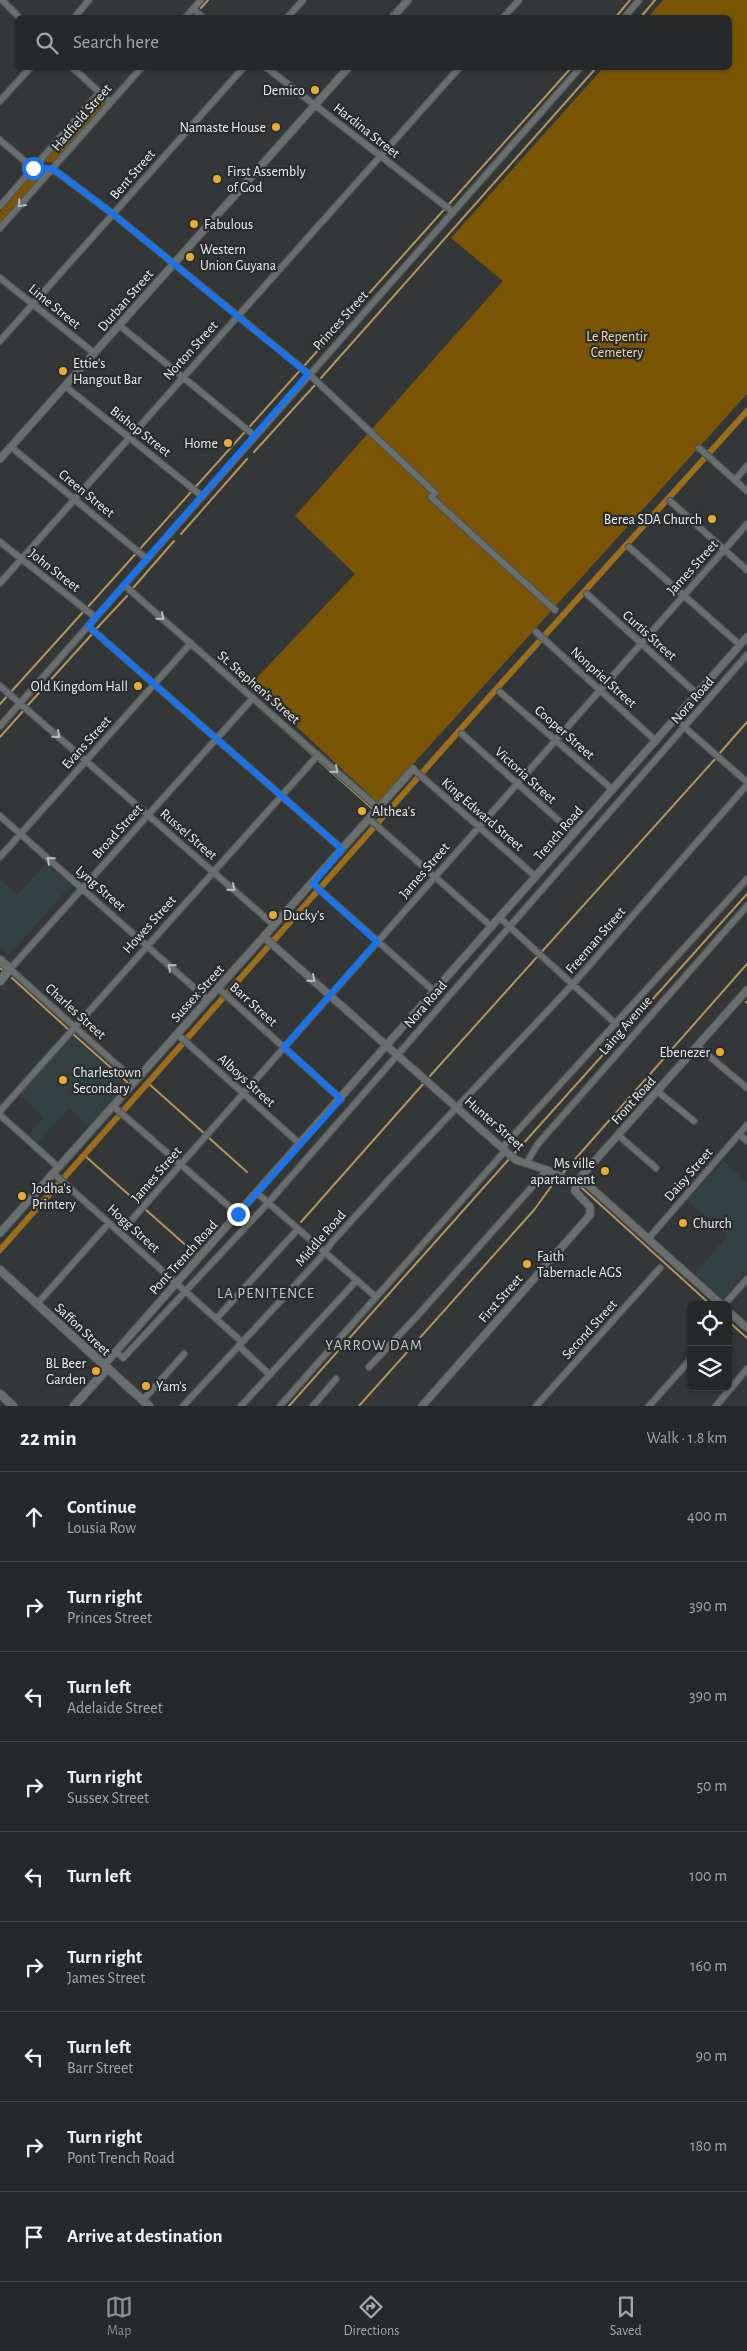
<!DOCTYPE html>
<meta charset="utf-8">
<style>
body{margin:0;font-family:"Alegreya Sans",sans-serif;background:#2e3132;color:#f1f3f6}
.controls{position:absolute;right:15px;bottom:15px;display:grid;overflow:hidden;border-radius:8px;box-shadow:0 1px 4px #0004}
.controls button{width:45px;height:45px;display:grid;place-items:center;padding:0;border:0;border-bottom:1px solid #424547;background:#26292a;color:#f1f3f6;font:25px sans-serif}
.stop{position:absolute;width:15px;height:15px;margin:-11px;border:4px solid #1a73e8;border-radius:50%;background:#fff}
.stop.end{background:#1a73e8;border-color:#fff;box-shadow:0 1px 5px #0008}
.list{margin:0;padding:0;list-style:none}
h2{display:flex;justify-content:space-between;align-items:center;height:65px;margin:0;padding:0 20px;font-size:21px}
h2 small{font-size:16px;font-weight:400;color:#a4a6a8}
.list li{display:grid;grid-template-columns:32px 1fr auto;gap:15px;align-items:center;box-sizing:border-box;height:90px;padding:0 20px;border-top:1px solid #424547}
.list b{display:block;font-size:19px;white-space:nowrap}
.list p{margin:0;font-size:16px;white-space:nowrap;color:#a4a6a8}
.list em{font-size:16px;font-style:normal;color:#a4a6a8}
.icon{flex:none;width:28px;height:28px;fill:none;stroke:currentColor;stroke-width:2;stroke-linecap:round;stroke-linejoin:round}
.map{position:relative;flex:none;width:747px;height:1406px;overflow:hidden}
.search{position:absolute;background:#26292a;box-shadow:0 1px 4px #0004;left:15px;right:15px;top:15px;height:55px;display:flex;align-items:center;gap:12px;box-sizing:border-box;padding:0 18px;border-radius:8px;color:#a4a6a8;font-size:19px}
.sheet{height:875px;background:#26292a}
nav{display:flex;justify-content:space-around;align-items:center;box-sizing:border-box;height:70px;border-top:1px solid #424547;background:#26292a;font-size:14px;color:#a4a6a8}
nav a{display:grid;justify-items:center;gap:2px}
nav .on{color:#8c9099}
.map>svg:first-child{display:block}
.built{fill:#344142}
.green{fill:#7a5505}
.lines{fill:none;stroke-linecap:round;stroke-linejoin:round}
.stream{stroke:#b3955a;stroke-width:2}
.canal{stroke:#9a6e1a;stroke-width:6}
.minor-casing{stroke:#515555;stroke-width:8}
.tertiary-casing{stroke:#515555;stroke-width:9}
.secondary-casing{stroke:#515555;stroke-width:10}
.minor{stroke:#696e6f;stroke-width:5.5}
.tertiary{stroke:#696e6f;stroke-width:7}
.secondary{stroke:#696e6f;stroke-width:8}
.oneway{stroke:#b8bbbc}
.route{stroke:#1a73e8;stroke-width:6}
.poi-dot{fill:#e8ab37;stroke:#292d2d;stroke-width:2}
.labels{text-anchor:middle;stroke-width:4.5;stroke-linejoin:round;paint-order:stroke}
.poi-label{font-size:14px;fill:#ecefef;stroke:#292d2d;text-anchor:start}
.street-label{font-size:14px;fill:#ecefef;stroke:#292d2d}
.park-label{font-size:14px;fill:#fad69c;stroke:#292d2d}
.neighbourhood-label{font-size:15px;letter-spacing:1px;fill:#c3c9c9;stroke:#292d2d}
</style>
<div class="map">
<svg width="747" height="1406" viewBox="0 0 747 1406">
<rect width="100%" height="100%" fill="#333738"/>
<path class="built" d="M46,864L71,885L8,956L0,949V879L17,895Z
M72,1035L126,1084L90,1127L69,1108L37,1143L28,1135L44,1117L19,1094Z
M723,1161L747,1182V1272L722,1299L695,1274L727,1236L687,1200Z"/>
<path class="green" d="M663,0H747V394L378,803L251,684L355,574L295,516L503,281L451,238L603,68H730V18L648,17Z
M100,97L107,102L54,162H43Z
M36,170L45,172L0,224V212Z"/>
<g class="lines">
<path class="stream" d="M201,8L208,0
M615,18L630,0
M640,18L655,0
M321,378L596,68
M254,452L315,385
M181,534L247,459
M133,588L174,541
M87,608L571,68
M97,628L127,596
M0,704L84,611
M28,705L93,633
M260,708L374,810
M0,737L24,710
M719,754L747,722
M378,813L383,818
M0,968L4,971
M12,978L69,1030
M746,1002L747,1003
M73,1034L127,1082
M430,1076L716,758
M148,1083L205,1134
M208,1137L247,1172
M84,1155L198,1256
M513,1155L747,894
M562,1174L747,964
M582,1188L711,1305
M301,1222L424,1083
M728,1321L747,1338
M289,1406L510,1158
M359,1406L534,1210L558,1177"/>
<path class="canal" d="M0,1250L490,696L747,411"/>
<defs>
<path id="minor" d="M2,0L20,18
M193,9L204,18
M74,18L89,0
M185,18L201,0
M287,18L303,0
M503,18L519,0
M624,18L639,0
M73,68L110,102
M267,68L453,212
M0,101L30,68
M0,140L33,168L53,169L113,214L309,374L435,493L431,497L555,610
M0,206L100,92
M0,228L141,68
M0,278L94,353
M119,325L255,436
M0,341L243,68
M65,386L202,496
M11,447L147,559
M699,448L747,491
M735,480L747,466
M670,501L747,570
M0,542L95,617
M629,547L740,645
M0,583L459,68
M124,585L378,808
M587,594L697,694
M88,626L342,849
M536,632L656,741
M0,686L274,925
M500,692L613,790
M675,719L747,782
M0,726L580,68
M462,734L574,834
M413,769L536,877
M0,816L208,1000
M369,819L492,927
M0,857L191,643
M313,884L435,992
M500,918L616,1024
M218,988L341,1099
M177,1034L300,1144
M697,1046L747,1088
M135,1081L10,969L253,698
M657,1091L694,1121
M113,1106L238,1214
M0,1111L318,755
M0,1115L58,1167
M739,1134L747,1141
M618,1135L656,1168
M502,1148L747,879
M526,1164L537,1145L747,906
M53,1173L242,1342
M257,1193L376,1297
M120,1233L747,524
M648,1239L747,1125
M37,1304L109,1223
M724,1305L747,1279
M216,1319L298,1229
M239,1346L270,1375
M116,1352L123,1358L268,1203L747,655
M369,1367L419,1314L547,1170
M143,1400L184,1354
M183,1406L323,1255L332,1242L393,1175L573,984L747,785
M241,1406L357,1280
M280,1406L505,1151
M313,1406L336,1379
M536,1406L660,1268
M649,1406L691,1359
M716,1406L747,1369"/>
<path id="tertiary" d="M392,18L408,0
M0,459L348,68
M264,937L510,1155L516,1160L547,1170L569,1181L587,1184L722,1305
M0,1233L413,769
M728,1311L747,1328
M104,1365L747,637
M422,1406L590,1215V1207L575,1191L577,1181L747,990"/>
<path id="secondary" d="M0,960L10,969L0,981
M0,1270L149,1406
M0,1394L13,1406
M74,1406L107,1369"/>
</defs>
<use href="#minor" class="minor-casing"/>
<use href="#tertiary" class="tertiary-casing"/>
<use href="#secondary" class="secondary-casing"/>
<use href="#minor" class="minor"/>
<use href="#tertiary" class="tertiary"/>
<use href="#secondary" class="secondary"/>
</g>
<defs><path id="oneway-chevron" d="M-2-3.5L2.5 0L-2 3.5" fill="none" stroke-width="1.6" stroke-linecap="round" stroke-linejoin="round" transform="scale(1.25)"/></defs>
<g class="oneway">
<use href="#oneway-chevron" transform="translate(21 204) rotate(131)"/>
<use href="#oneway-chevron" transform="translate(161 617) rotate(41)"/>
<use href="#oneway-chevron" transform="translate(57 735) rotate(41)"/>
<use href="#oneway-chevron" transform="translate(335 770) rotate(41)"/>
<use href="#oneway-chevron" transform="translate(50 860) rotate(-139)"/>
<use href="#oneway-chevron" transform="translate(232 888) rotate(41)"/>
<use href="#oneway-chevron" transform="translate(171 967) rotate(-139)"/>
<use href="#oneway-chevron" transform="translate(312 979) rotate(41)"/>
</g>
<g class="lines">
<path class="route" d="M33,168L53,169L113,214L308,374L88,626L342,849L313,884L377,942L284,1047L341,1099L238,1214"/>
</g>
<g class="poi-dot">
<circle cx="315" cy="90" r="5"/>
<circle cx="276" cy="127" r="5"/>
<circle cx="217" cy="179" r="5"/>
<circle cx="194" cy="224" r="5"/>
<circle cx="190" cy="257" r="5"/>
<circle cx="63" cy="371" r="5"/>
<circle cx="228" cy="443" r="5"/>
<circle cx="712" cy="519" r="5"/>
<circle cx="138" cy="686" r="5"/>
<circle cx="362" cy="811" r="5"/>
<circle cx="273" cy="915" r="5"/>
<circle cx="720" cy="1052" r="5"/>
<circle cx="63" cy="1080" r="5"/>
<circle cx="605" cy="1171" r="5"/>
<circle cx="22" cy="1196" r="5"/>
<circle cx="683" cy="1223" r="5"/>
<circle cx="527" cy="1264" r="5"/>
<circle cx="96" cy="1371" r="5"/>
<circle cx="146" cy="1386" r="5"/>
</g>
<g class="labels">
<g class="poi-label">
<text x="305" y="95" text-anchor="end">Demico</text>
<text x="266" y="132" text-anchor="end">Namaste House</text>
<text x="227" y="176">First Assembly<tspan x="227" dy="16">of God</tspan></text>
<text x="204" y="229">Fabulous</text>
<text x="200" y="254">Western<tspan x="200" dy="16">Union Guyana</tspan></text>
<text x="73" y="368">Ettie's<tspan x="73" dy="16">Hangout Bar</tspan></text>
<text x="218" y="448" text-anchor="end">Home</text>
<text x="702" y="524" text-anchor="end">Berea SDA Church</text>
<text x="128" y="691" text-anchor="end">Old Kingdom Hall</text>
<text x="372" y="816">Althea's</text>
<text x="283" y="920">Ducky's</text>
<text x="710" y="1057" text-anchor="end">Ebenezer</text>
<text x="73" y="1077">Charlestown<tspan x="73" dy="16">Secondary</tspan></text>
<text x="595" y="1168" text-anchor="end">Ms ville<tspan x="595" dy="16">apartament</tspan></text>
<text x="32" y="1193">Jodha's<tspan x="32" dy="16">Printery</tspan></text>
<text x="693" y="1228">Church</text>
<text x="537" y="1261">Faith<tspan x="537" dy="16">Tabernacle AGS</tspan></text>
<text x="86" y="1368" text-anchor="end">BL Beer<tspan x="86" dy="16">Garden</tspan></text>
<text x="156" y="1391">Yam's</text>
</g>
<g class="street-label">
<text transform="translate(81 117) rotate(-49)" y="5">Hadfield Street</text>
<text transform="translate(367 130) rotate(38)" y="5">Hardina Street</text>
<text transform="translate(132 174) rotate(-49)" y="5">Bent Street</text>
<text transform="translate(125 300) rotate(-49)" y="5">Durban Street</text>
<text transform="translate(55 306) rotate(39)" y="5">Lime Street</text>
<text transform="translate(340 320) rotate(-48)" y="5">Princes Street</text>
<text transform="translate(190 350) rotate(-48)" y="5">Norton Street</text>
<text transform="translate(141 431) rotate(38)" y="5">Bishop Street</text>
<text transform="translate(87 493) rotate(39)" y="5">Creen Street</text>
<text transform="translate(692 567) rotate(-48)" y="5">James Street</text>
<text transform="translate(55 570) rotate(38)" y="5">John Street</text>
<text transform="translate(650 635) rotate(42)" y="5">Curtis Street</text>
<text transform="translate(604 677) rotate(42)" y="5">Nonpriel Street</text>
<text transform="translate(259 687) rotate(41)" y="5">St. Stephen's Street</text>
<text transform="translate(692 700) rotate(-49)" y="5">Nora Road</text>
<text transform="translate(565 732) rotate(41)" y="5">Cooper Street</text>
<text transform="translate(86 742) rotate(-48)" y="5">Evans Street</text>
<text transform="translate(526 775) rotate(42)" y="5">Victoria Street</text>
<text transform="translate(483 814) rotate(41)" y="5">King Edward Street</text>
<text transform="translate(117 831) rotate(-48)" y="5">Broad Street</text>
<text transform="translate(558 833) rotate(-49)" y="5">Trench Road</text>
<text transform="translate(189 834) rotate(41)" y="5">Russel Street</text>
<text transform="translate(424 870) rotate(-49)" y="5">James Street</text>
<text transform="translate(101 888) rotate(41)" y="5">Lyng Street</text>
<text transform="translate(149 924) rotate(-48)" y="5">Howes Street</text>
<text transform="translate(595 940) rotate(-49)" y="5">Freeman Street</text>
<text transform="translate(197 993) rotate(-48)" y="5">Sussex Street</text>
<text transform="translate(254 1004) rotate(42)" y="5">Barr Street</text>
<text transform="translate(425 1004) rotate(-49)" y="5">Nora Road</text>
<text transform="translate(76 1011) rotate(42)" y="5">Charles Street</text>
<text transform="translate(625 1025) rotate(-49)" y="5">Laing Avenue</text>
<text transform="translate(247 1080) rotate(42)" y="5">Alboys Street</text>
<text transform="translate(633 1100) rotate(-48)" y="5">Front Road</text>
<text transform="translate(495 1123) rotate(41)" y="5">Hunter Street</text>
<text transform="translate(156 1174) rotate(-49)" y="5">James Street</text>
<text transform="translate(688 1174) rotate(-49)" y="5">Daisy Street</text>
<text transform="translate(134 1228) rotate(42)" y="5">Hogg Street</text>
<text transform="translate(320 1238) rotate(-49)" y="5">Middle Road</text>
<text transform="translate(183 1257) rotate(-48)" y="5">Pont Trench Road</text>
<text transform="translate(500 1298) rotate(-49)" y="5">First Street</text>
<text transform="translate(83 1329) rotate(43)" y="5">Saffon Street</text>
<text transform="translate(589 1329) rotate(-48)" y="5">Second Street</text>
</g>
<g class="park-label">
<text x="617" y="341">Le Repentir<tspan x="617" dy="16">Cemetery</tspan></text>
</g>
<g class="neighbourhood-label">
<text x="266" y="1298">LA PENITENCE</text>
<text x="374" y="1350">YARROW DAM</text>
</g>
</g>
</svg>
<div class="controls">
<button><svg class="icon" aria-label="locate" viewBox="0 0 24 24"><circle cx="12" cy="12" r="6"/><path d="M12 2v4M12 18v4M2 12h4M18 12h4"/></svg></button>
<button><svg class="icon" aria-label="layers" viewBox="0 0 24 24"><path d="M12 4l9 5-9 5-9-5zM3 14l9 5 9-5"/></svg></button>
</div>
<div class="stop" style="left:33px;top:168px"></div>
<div class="stop end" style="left:238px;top:1214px"></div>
<div class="search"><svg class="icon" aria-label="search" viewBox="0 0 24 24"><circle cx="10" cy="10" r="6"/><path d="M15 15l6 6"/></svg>Search here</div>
</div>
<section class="sheet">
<h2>22 min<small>Walk · 1.8 km</small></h2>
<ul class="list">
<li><svg class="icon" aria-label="ahead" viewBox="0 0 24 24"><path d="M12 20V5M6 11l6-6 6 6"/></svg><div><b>Continue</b><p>Lousia Row</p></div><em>400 m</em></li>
<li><svg class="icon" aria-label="right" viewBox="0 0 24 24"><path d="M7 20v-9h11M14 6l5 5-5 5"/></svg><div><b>Turn right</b><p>Princes Street</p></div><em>390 m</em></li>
<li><svg class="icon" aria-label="left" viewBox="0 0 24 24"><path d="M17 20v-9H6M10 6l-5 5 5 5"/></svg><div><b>Turn left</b><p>Adelaide Street</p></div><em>390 m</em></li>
<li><svg class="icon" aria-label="right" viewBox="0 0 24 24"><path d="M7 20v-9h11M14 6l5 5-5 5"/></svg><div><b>Turn right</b><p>Sussex Street</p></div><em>50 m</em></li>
<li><svg class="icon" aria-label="left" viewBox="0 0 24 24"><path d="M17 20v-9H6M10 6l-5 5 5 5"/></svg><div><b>Turn left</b></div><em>100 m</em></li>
<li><svg class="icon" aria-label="right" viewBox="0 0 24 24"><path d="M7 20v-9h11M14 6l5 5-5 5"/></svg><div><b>Turn right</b><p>James Street</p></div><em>160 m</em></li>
<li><svg class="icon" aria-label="left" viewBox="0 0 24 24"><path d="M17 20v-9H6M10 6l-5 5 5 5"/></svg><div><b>Turn left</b><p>Barr Street</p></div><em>90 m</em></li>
<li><svg class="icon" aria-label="right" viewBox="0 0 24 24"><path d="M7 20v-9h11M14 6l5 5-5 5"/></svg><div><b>Turn right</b><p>Pont Trench Road</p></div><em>180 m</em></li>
<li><svg class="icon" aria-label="arrive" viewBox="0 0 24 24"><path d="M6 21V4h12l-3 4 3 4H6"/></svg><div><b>Arrive at destination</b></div></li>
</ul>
</section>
<nav>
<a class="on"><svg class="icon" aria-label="map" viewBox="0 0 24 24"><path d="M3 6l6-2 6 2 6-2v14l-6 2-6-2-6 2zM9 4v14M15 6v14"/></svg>Map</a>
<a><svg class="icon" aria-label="directions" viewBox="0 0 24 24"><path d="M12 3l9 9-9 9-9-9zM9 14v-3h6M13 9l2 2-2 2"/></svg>Directions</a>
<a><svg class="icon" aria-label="saved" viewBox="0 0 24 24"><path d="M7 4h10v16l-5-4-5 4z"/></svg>Saved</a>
</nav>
